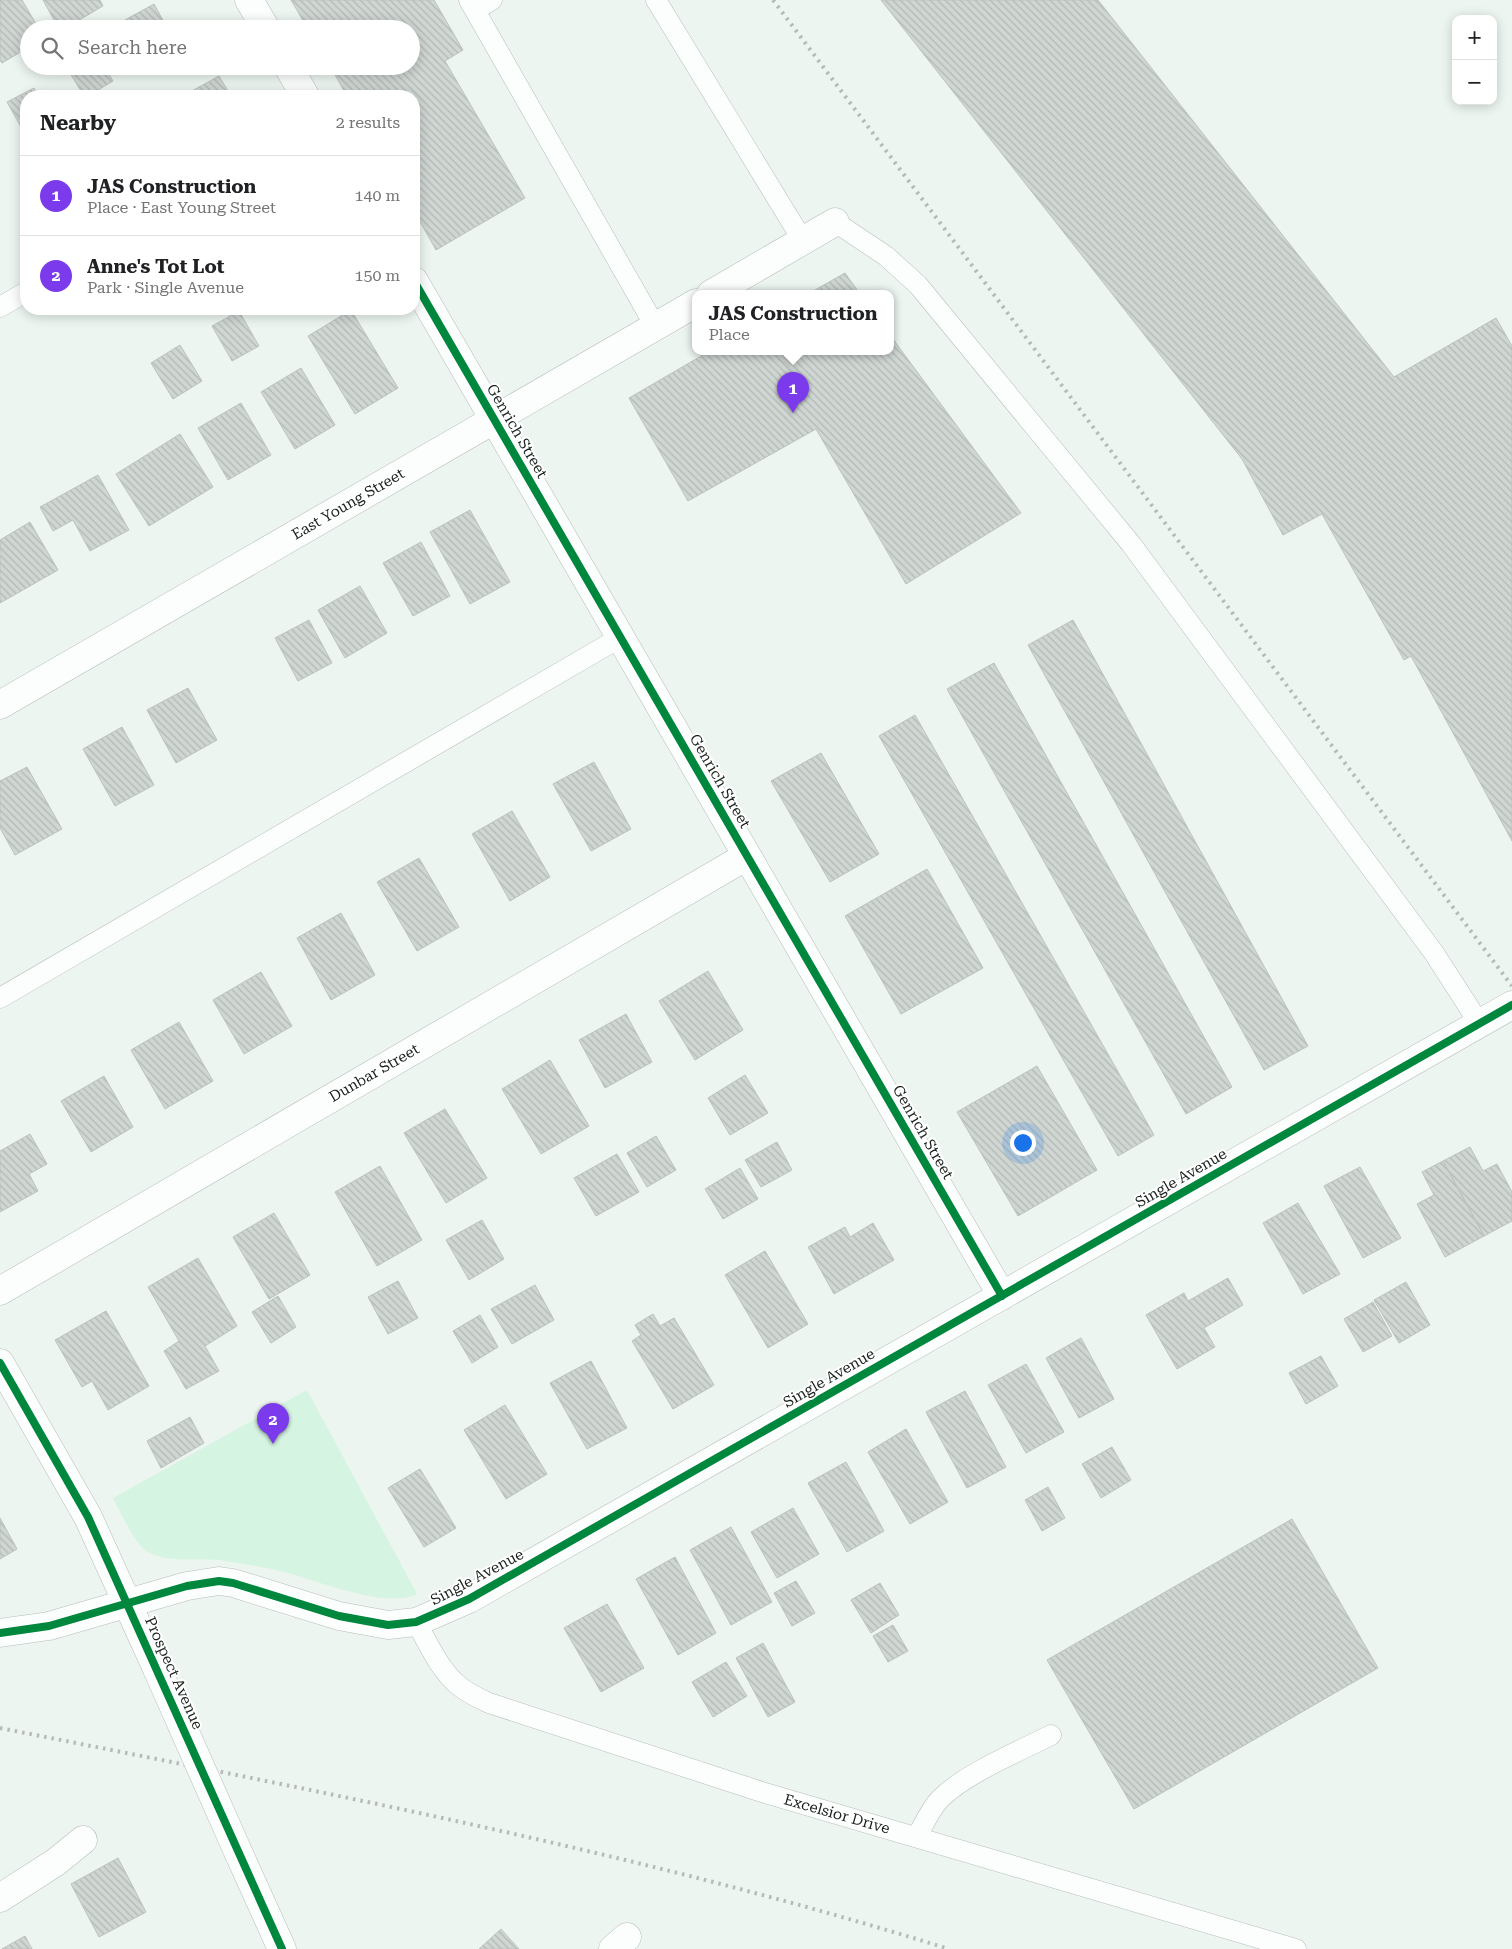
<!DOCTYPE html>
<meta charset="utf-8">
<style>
body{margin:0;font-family:"Roboto Serif",serif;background:#f2f2f2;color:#202124}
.controls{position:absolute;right:15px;top:15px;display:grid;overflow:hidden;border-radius:10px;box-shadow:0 2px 12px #0003}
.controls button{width:45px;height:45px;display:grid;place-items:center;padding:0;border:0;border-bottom:1px solid #e0e0e0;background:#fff;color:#202124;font:25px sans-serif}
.you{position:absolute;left:1022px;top:1142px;width:18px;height:18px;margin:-12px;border:4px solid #fff;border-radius:50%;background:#1a73e8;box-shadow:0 0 0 8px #1a73e833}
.badge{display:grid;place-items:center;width:32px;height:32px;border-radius:50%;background:#7c3aed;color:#fff;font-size:16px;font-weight:700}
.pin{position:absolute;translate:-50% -41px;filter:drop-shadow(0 1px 2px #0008)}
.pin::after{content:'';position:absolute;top:26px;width:18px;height:15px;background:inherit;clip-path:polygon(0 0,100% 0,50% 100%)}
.popup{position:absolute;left:692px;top:290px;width:202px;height:65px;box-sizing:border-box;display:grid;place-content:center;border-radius:10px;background:#fff;filter:drop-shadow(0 1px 4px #0005);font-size:16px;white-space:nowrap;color:#757577}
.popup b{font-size:19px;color:#202124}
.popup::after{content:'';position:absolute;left:50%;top:100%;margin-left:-10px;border:10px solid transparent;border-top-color:#fff}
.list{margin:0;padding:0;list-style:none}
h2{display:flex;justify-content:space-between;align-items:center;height:65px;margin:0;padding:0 20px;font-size:21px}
h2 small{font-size:16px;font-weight:400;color:#757577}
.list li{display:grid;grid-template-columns:32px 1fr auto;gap:15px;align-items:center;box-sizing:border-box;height:80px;padding:0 20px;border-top:1px solid #e0e0e0}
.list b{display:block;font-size:19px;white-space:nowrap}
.list p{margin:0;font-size:16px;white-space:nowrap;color:#757577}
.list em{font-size:16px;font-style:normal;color:#757577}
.icon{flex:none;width:28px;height:28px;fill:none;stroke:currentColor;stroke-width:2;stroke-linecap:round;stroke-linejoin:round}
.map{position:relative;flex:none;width:1512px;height:1949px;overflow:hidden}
.search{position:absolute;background:#fff;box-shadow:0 2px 12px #0003;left:20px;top:20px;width:400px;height:55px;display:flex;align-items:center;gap:12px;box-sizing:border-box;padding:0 18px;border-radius:28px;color:#757577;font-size:19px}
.panel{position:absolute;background:#fff;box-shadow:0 2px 12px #0003;left:20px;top:90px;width:400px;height:225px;border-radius:20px}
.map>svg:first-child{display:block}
.park{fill:#d5f4e2}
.building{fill:url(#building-back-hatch);stroke:#bcc3be}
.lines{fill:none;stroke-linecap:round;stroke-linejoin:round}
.service-casing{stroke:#b7bdba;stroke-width:21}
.minor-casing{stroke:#b7bdba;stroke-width:29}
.tertiary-casing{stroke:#b7bdba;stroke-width:29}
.service{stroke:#fcfefd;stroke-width:20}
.minor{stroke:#fcfefd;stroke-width:28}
.tertiary{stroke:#fcfefd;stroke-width:28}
.rail{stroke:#b7bab8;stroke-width:4;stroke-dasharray:2.5 5;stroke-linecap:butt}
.tertiary-bridge-casing{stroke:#b7bdba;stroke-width:29;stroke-linecap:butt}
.tertiary-bridge{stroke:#fcfefd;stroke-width:28}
.cycleway-casing{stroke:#fff;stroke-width:11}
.cycleway{stroke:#00873e;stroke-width:8}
.labels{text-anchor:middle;stroke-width:4;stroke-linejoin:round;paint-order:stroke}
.street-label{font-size:15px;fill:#1b211d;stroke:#fff}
</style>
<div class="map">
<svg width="1512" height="1949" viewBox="0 0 1512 1949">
<defs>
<pattern id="building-back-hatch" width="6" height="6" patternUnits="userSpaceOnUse" patternTransform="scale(1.25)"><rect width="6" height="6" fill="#d0d7d3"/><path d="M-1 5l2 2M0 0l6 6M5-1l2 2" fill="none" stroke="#b2b8b5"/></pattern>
</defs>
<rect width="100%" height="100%" fill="#ecf5f0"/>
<path class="park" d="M307,1390L417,1594C381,1610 314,1578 276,1570C258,1566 238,1563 219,1560C195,1557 171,1564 148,1552C134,1544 121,1512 113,1498Z"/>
<path class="building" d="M0,0H22L39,29H29V47L2,63L0,60Z
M43,0H100L103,6L64,29H59Z
M291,0H434L463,50L445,61L525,198L436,250L414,211V96H347L330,66H411V29H308Z
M881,0H1098L1394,377L1496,318L1512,346V841L1411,656L1404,660L1322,514L1283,535L1242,459Z
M154,4L165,24L156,29H130L125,20Z
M70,66H104L113,81L88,96H84L67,68Z
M219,76L231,96H183Z
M34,88L38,96H26V133L25,134L7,102Z
M845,273L860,294H808Z
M351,310L398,388L355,414L308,336Z
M239,311L259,346L232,361L212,326Z
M890,335L1021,513L906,584L816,429L688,501L629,398L708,352H890Z
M180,345L202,381L173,399L151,363Z
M301,368L335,425L295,449L261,392Z
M241,403L271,455L228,480L198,428Z
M180,434L213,487L149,526L116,474Z
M98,475L129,530L90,551L73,520L53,531L40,507Z
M470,510L510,582L470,604L430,532Z
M30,522L58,570L0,603V556L1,555L0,540Z
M421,542L450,596L413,616L383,563Z
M360,586L387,633L345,658L318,610Z
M309,620L332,663L298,681L275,638Z
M1073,620L1308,1046L1264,1070L1028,645Z
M994,663L1232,1087L1186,1114L947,689Z
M188,688L217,740L176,763L147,710Z
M915,715L1154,1135L1118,1156L879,736Z
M122,727L154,785L115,806L83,749Z
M821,753L879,854L830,882L771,781Z
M594,762L631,829L591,851L553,784Z
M27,767L62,829L15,855L0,828V781Z
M512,811L550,877L510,901L472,834Z
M419,858L459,927L417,951L377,882Z
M927,869L983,968L901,1014L845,916Z
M341,913L375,975L331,1000L297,938Z
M708,971L743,1030L695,1060L659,1001Z
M261,972L292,1026L244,1054L213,1000Z
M626,1014L652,1062L605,1088L579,1040Z
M179,1022L213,1081L165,1109L131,1050Z
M550,1060L589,1126L541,1154L502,1089Z
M1037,1066L1097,1170L1018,1216L957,1112Z
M745,1075L768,1113L730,1135L708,1098Z
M104,1076L133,1127L91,1152L61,1101Z
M445,1109L487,1178L446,1203L404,1133Z
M30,1134L47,1164L29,1174L38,1191L0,1212V1151Z
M656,1136L676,1170L647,1187L627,1153Z
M777,1142L792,1170L761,1187L745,1160Z
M1470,1147L1483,1171L1497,1164L1512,1192V1221L1484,1236L1443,1161Z
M617,1154L639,1192L596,1216L574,1178Z
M1443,1161L1484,1236L1445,1257L1417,1204L1434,1195L1422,1172Z
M380,1166L422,1240L377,1266L335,1192Z
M1360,1167L1401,1238L1363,1258L1324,1186Z
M740,1168L758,1199L723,1219L705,1189Z
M1298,1203L1340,1274L1303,1294L1263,1223Z
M274,1213L310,1275L269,1299L233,1237Z
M482,1220L504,1259L469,1280L446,1240Z
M873,1223L894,1260L834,1294L808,1247L845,1227L850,1237Z
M765,1251L808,1324L768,1348L725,1275Z
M198,1258L237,1326L205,1346L219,1371L186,1389L164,1351L179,1341L148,1287Z
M1228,1278L1243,1305L1204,1328L1215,1347L1177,1369L1146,1315L1184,1293L1188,1301Z
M398,1281L418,1318L388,1334L368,1297Z
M1406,1282L1430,1325L1399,1343L1374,1300Z
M535,1285L554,1320L512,1344L491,1309Z
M278,1296L296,1327L271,1343L252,1312Z
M1373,1302L1392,1336L1363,1352L1344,1319Z
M106,1311L149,1386L108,1410L92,1381L82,1387L55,1340Z
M653,1314L660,1326L674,1318L714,1385L673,1409L632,1341L641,1335L635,1325Z
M480,1315L498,1347L472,1363L453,1331Z
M1081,1338L1114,1399L1079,1418L1046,1358Z
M1321,1356L1338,1386L1306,1404L1289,1373Z
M591,1361L627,1428L587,1449L550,1383Z
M1026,1364L1064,1432L1026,1453L988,1385Z
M965,1391L1006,1467L967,1488L926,1412Z
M505,1405L547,1474L506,1499L464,1430Z
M190,1417L204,1443L161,1468L147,1441Z
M906,1429L948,1502L910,1524L868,1452Z
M1112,1447L1131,1480L1101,1498L1082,1464Z
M846,1462L884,1531L847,1552L808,1483Z
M420,1469L456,1528L424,1547L388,1488Z
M1048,1487L1065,1518L1042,1531L1025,1500Z
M793,1508L819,1554L777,1578L751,1532Z
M0,1518L17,1549L0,1559Z
M1292,1519L1378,1668L1134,1809L1047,1660Z
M731,1527L772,1602L731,1625L690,1550Z
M675,1557L716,1633L678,1655L636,1579Z
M796,1581L815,1613L792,1626L774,1593Z
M880,1583L899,1615L871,1633L851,1600Z
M607,1604L644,1668L601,1692L564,1628Z
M893,1625L908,1651L888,1662L873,1636Z
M763,1643L795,1702L768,1717L736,1658Z
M726,1662L747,1696L713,1717L692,1682Z
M118,1858L146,1912L99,1937L71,1884Z
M501,1929L519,1949H479Z
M25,1936L32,1949H2Z"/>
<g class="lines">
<defs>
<path id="service" d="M469,0L655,326
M656,0L803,241
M475,10L492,0
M835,222L886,256L918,285L1131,544L1434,953L1479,1023
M0,307L26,292
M0,998L621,637
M416,1622C428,1643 439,1669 458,1685C467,1693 478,1698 489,1703L762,1792L1296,1949
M917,1837C924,1824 930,1809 941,1798C968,1772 1018,1752 1051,1735"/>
<path id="minor" d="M249,0L266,29
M288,66L305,96
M414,281L1002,1296
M711,294L835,222
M0,705L696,303
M0,1291L747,856
M0,1633L49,1626L187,1586L219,1581L233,1583L339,1616L388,1625L416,1622L469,1599L1512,1005
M0,1898L56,1862L83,1840
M613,1949L627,1937"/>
<path id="tertiary" d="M0,1363L88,1517L158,1671
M239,1854L282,1949"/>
</defs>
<use href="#service" class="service-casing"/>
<use href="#minor" class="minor-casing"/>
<use href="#tertiary" class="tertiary-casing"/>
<use href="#service" class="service"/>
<use href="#minor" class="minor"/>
<use href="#tertiary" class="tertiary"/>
<path class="rail" d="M773,0L1512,986
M0,1728C318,1791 639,1852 949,1949"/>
<defs>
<path id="tertiary-bridge" d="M158,1671L239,1854"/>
</defs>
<use href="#tertiary-bridge" class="tertiary-bridge-casing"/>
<use href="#tertiary-bridge" class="tertiary-bridge"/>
<defs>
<path id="cycleway" d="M414,281L1002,1296
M0,1363L88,1517L282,1949
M0,1633L49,1626L187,1586L219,1581L233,1583L339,1616L388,1625L416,1622L469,1599L1512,1005"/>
</defs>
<use href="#cycleway" class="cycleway-casing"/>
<use href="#cycleway" class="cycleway"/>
</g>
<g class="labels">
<g class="street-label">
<text transform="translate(517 431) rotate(60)" y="5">Genrich Street</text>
<text transform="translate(348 504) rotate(-30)" y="5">East Young Street</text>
<text transform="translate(720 781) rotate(60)" y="5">Genrich Street</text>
<text transform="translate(374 1073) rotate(-30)" y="5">Dunbar Street</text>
<text transform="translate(923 1132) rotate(60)" y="5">Genrich Street</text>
<text transform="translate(1181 1178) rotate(-30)" y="5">Single Avenue</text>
<text transform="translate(829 1378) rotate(-30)" y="5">Single Avenue</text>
<text transform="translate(477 1577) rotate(-28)" y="5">Single Avenue</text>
<text transform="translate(174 1673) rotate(66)" y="5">Prospect Avenue</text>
<text transform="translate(837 1814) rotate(16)" y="5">Excelsior Drive</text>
</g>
</g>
</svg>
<div class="controls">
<button>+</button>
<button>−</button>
</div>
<div class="you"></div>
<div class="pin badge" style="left:793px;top:413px">1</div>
<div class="popup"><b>JAS Construction</b>Place</div>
<div class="pin badge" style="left:273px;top:1444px">2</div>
<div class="search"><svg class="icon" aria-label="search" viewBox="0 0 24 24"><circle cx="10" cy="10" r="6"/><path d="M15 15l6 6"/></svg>Search here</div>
<section class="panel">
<h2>Nearby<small>2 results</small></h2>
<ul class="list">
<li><span class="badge">1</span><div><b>JAS Construction</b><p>Place · East Young Street</p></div><em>140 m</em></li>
<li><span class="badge">2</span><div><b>Anne's Tot Lot</b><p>Park · Single Avenue</p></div><em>150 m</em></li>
</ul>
</section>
</div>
